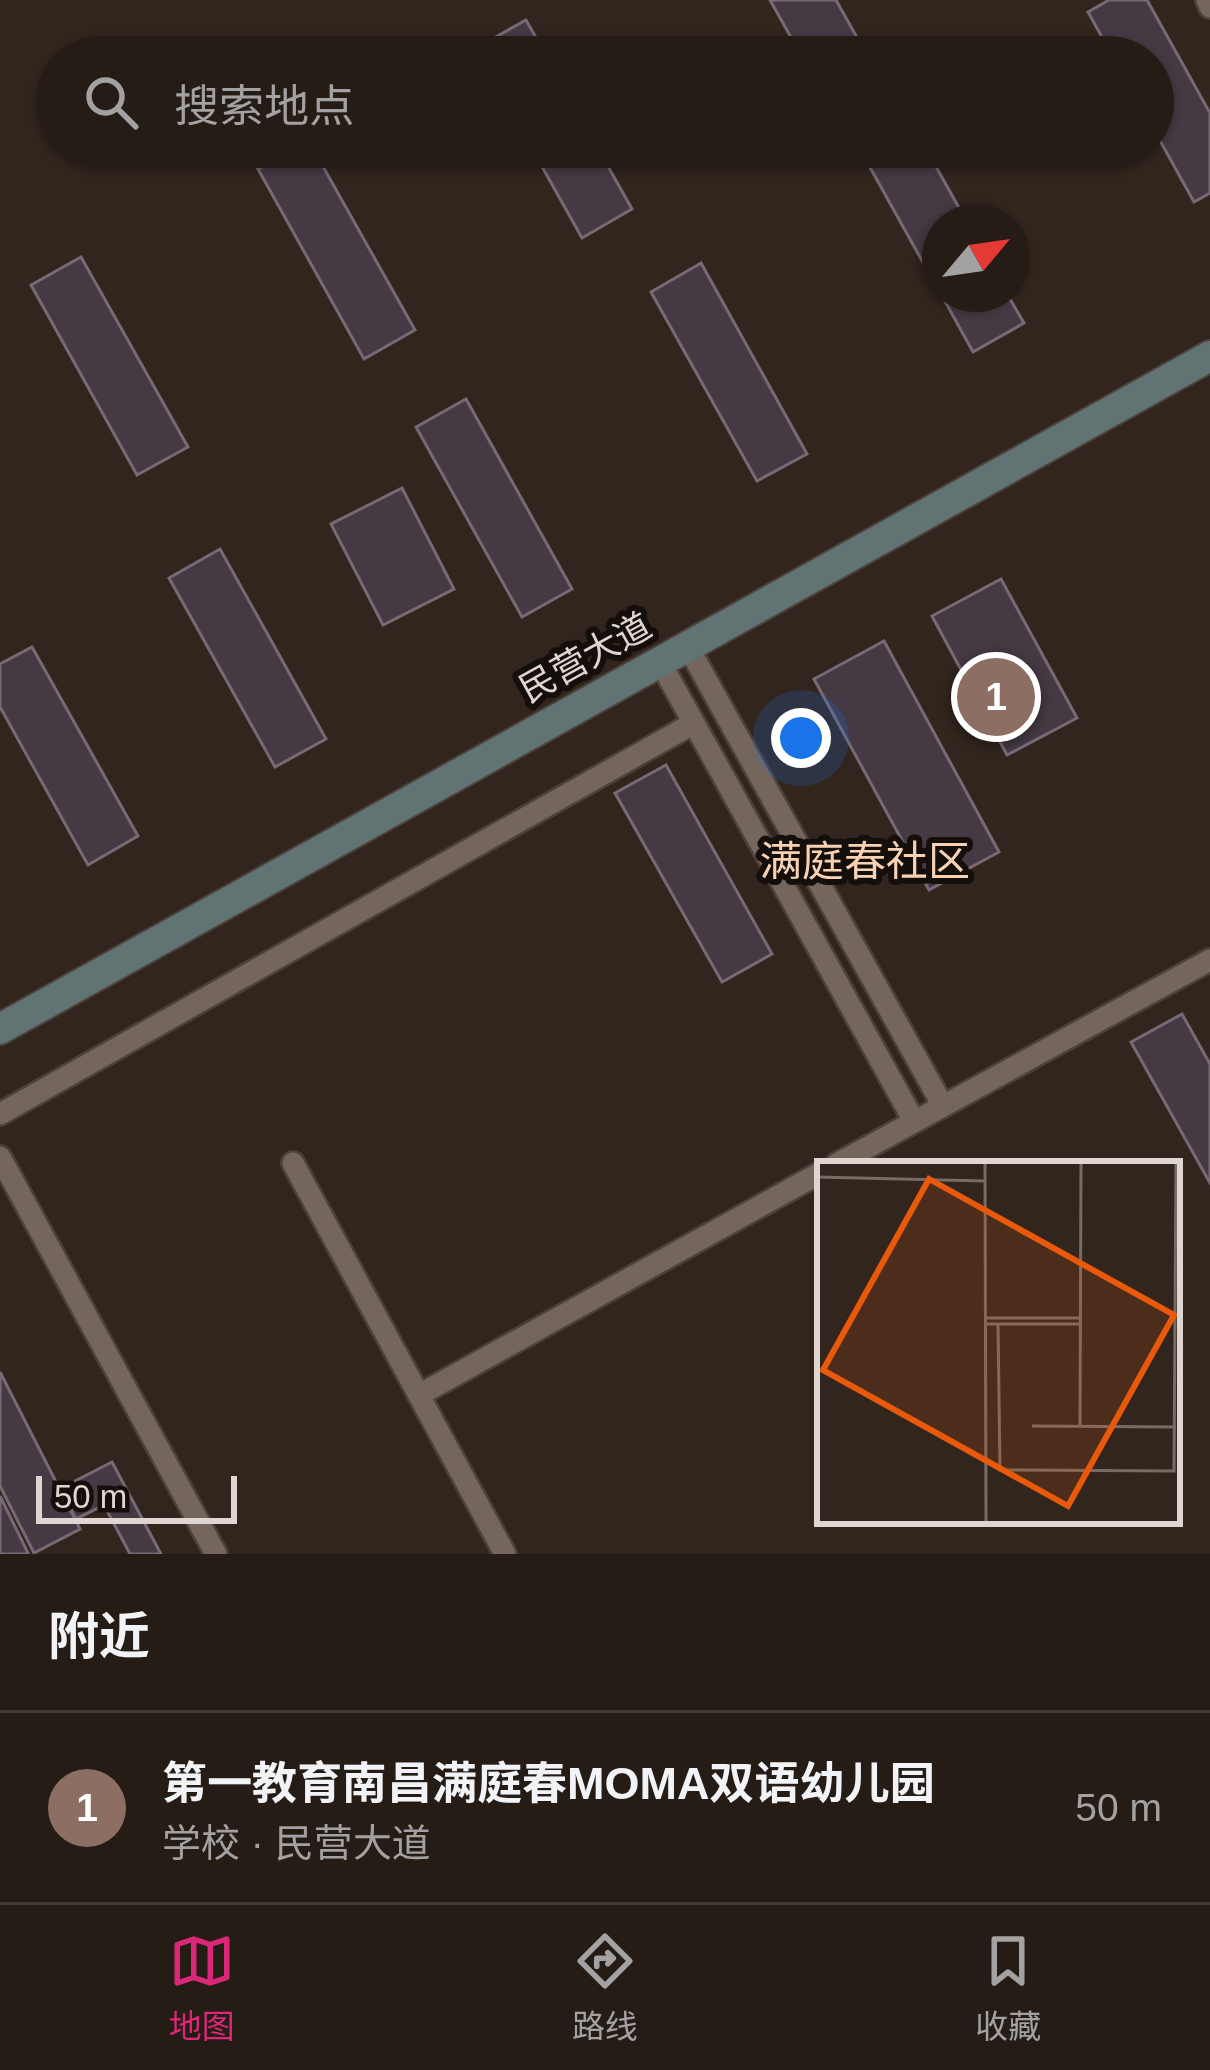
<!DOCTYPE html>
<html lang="zh">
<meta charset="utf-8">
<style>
body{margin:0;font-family:Arial,"Noto Sans SC",sans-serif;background:#2d251f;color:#f1f3f6}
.compass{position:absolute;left:922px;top:204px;width:108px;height:108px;border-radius:50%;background:#251c16;box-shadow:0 3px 9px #0004;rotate:61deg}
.scale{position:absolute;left:36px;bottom:30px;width:201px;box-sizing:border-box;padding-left:12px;border:6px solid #dfd6d1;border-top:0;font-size:33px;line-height:42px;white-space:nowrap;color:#dfd6d1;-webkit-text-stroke:9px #150f0c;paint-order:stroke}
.you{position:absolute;left:801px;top:738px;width:42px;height:42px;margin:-30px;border:9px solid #fff;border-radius:50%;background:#1a73e8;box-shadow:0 0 0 18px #1a73e833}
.badge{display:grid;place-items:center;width:78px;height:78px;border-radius:50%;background:#db2777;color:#fff;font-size:39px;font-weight:700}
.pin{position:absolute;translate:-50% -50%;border:6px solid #fff;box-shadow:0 3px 12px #0006}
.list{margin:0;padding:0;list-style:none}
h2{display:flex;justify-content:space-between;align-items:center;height:156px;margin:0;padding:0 48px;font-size:51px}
h2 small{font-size:39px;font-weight:400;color:#a3a1a1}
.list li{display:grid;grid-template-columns:78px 1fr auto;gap:36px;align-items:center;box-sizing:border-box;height:192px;padding:0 48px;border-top:3px solid #423a35}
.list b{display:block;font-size:45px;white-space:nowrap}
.list p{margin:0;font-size:39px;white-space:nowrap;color:#a3a1a1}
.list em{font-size:39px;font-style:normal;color:#a3a1a1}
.icon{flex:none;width:66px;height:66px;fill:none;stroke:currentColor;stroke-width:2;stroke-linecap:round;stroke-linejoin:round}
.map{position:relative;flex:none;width:1210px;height:1554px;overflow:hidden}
.search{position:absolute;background:#251c16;box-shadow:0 3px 9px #0004;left:36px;right:36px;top:36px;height:132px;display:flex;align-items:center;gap:30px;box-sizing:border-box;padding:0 42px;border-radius:66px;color:#a3a1a1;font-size:45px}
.sheet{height:348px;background:#251c16}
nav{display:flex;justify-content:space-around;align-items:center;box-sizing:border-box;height:168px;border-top:3px solid #423a35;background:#251c16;font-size:33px;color:#a3a1a1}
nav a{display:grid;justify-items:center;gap:6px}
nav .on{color:#db2777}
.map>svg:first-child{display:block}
.building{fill:#453943;stroke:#776a75;stroke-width:3}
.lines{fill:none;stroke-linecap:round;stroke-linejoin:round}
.street-casing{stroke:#4c423c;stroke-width:26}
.secondary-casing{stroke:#4c423c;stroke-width:34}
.street{stroke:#74655d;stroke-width:21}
.secondary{stroke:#617373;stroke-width:30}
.labels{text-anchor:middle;stroke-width:12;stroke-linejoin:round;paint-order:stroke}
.street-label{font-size:36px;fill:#dfd6d1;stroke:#150f0c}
.quarter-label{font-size:42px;fill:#f8d2b3;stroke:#150f0c}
.inset-road{fill:none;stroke:#776c65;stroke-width:3}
.view{fill:#e8590c;fill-opacity:0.15;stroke:#e8590c;stroke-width:6}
.inset-edge{fill:none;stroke:#dfd6d1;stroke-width:6}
</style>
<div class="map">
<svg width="1210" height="1554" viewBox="0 0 1210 1554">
<rect width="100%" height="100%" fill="#31251d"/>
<path class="building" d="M770,0H836L868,57H802Z
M1109,0H1147L1210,113V193L1194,202L1153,128V57H1113L1088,12Z
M526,20L547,57H481L476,48Z
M296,147H312L415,330L364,359L258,169Z
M531,147H597L632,209L582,238Z
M893,147H925L967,222H940V293L867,162Z
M81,257L188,447L137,475L31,285Z
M701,263L807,454L757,481L651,292Z
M941,294H1007L1024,323L973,352Z
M466,399L572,589L522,617L416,427Z
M402,488L454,589L383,625L331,524Z
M220,549L326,739L275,767L169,578Z
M1001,579L1077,718L1007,755L932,616Z
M884,641L999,852L929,890L814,679Z
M32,647L138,836L88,865L0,707V664Z
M666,765L772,954L722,982L615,793Z
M1182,1014L1210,1064V1183L1131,1042Z
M0,1372L80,1529L34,1553L0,1486Z
M112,1462L161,1554H130L104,1505L76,1519L60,1489Z
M0,1496L28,1553L26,1554H0Z"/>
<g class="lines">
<defs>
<path id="street" d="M1207,0L1210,7
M687,645L943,1106
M659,660L914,1121
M0,1114L694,723
M0,1157L216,1554
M293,1163L505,1554
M837,1164L1210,960
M419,1395L820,1173"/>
<path id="secondary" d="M0,1029L1210,356"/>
</defs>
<use href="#street" class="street-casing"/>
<use href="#secondary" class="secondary-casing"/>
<use href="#street" class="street"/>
<use href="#secondary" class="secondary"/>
</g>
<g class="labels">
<g class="street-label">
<text transform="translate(585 657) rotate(-29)" y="13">民营大道</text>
</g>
<g class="quarter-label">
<text x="865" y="876">满庭春社区</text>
</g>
</g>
<g transform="translate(817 1161)">
<rect width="363" height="363" fill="#31251d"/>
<path class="inset-road" d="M168,1L169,362M0,16L168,20M168,157H263M168,163H263M181,163L183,309L357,310L359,1M215,265L359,266M263,265L264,1"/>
<path class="view" d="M112,18L357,154L251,345L6,209Z"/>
<rect width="363" height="363" class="inset-edge"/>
</g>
</svg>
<svg class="compass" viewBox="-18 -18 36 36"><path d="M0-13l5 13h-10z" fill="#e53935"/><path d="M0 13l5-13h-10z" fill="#a3a1a1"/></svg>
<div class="scale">50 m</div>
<div class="you"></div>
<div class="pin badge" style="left:996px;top:697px;background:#8d6e63">1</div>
<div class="search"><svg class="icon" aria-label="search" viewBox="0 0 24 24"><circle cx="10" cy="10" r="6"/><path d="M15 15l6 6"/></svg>搜索地点</div>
</div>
<section class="sheet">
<h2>附近<small></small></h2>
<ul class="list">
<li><span class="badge" style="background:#8d6e63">1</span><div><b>第一教育南昌满庭春MOMA双语幼儿园</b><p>学校 · 民营大道</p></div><em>50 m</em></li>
</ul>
</section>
<nav>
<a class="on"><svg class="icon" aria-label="map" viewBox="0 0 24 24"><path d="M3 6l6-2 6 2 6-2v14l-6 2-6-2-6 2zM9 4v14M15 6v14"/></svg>地图</a>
<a><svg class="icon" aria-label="directions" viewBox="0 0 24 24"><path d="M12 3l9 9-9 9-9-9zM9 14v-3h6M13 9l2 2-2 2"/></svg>路线</a>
<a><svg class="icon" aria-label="saved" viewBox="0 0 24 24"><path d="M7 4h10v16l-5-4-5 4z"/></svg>收藏</a>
</nav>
